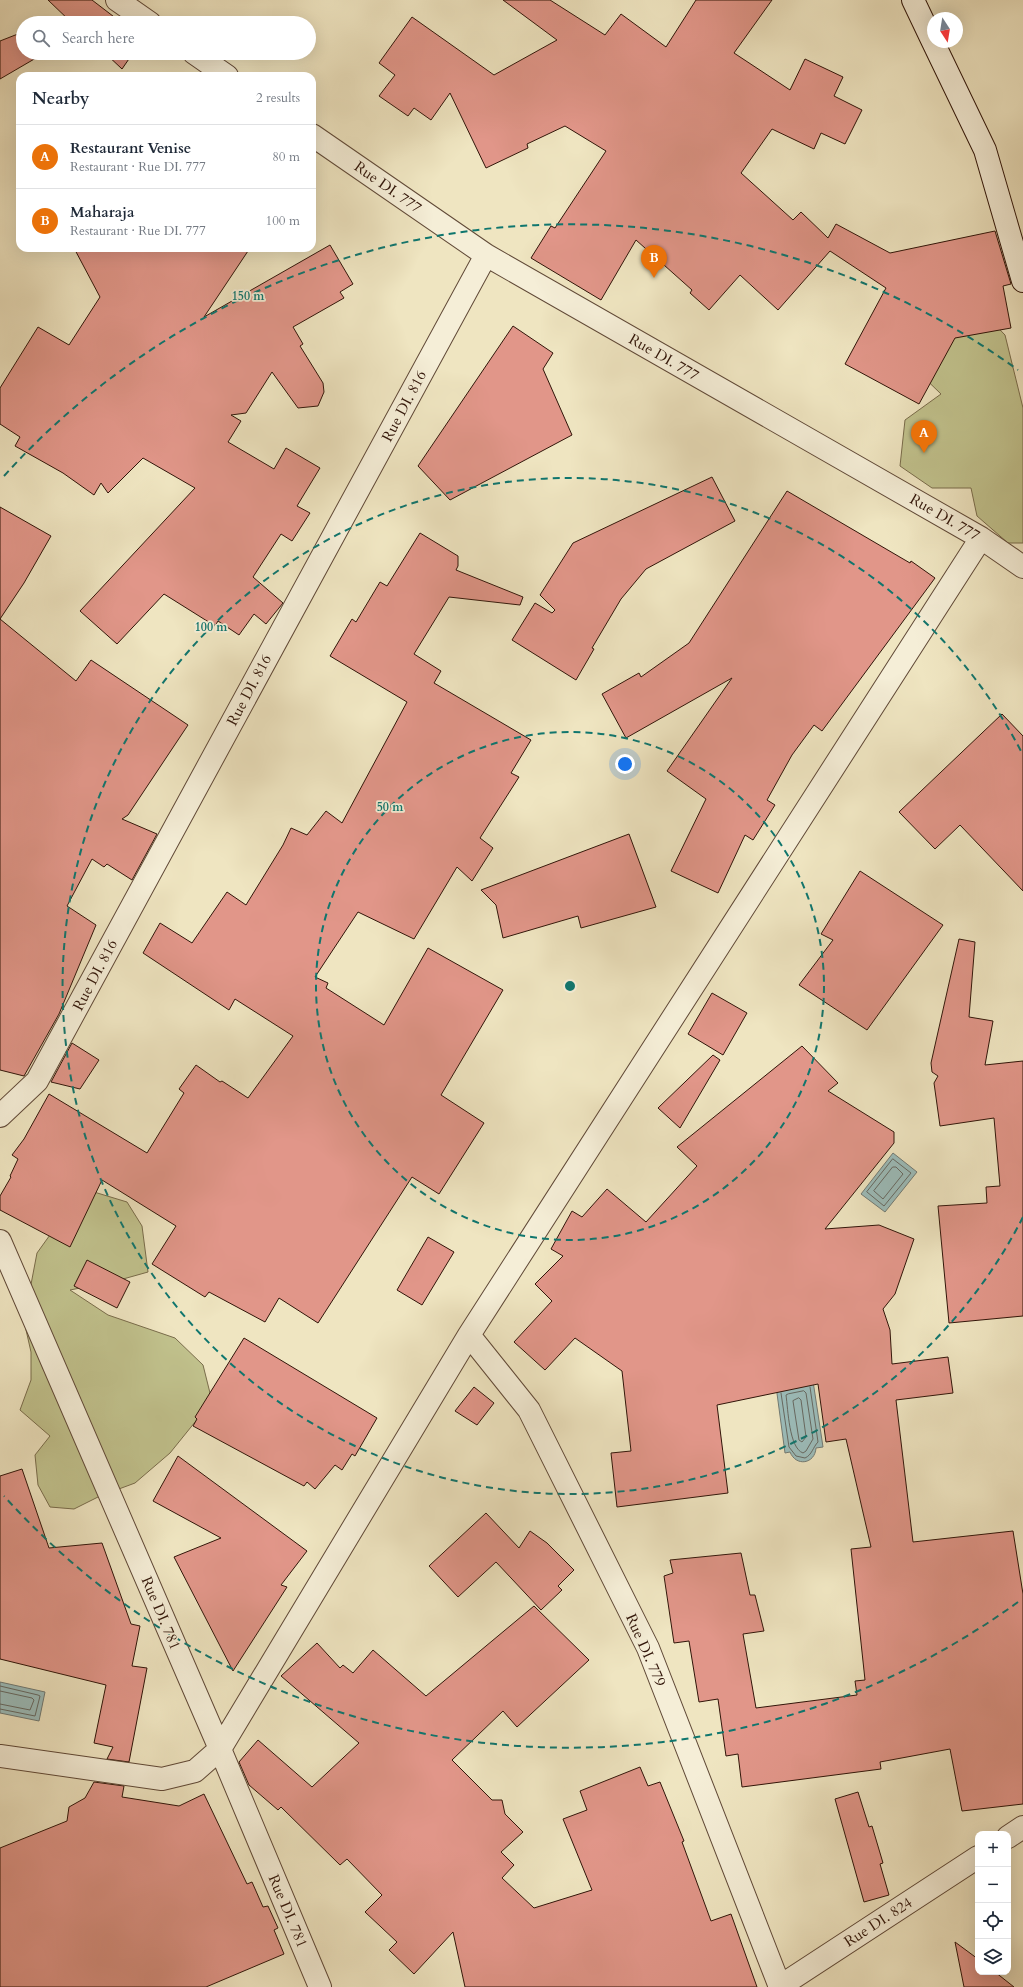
<!DOCTYPE html>
<meta charset="utf-8">
<style>
body{margin:0;font-family:Cardo,serif;background:#f6f6f7;color:#1f2937}
.controls{position:absolute;right:12px;bottom:12px;display:grid;overflow:hidden;border-radius:8px;box-shadow:0 4px 16px #0002}
.controls button{width:36px;height:36px;display:grid;place-items:center;padding:0;border:0;border-bottom:1px solid #e0e1e3;background:#fff;color:#1f2937;font:20px sans-serif}
.compass{position:absolute;left:927px;top:12px;width:36px;height:36px;border-radius:50%;background:#fff;box-shadow:0 4px 16px #0002;rotate:168deg}
.you{position:absolute;left:625px;top:764px;width:14px;height:14px;margin:-10px;border:3px solid #fff;border-radius:50%;background:#1a73e8;box-shadow:0 0 0 6px #1a73e833}
.badge{display:grid;place-items:center;width:26px;height:26px;border-radius:50%;background:#0f766e;color:#fff;font-size:13px;font-weight:700}
.pin{position:absolute;translate:-50% -33px;filter:drop-shadow(0 1px 2px #0008)}
.pin::after{content:'';position:absolute;top:21px;width:14px;height:12px;background:inherit;clip-path:polygon(0 0,100% 0,50% 100%)}
.list{margin:0;padding:0;list-style:none}
h2{display:flex;justify-content:space-between;align-items:center;height:52px;margin:0;padding:0 16px;font-size:17px}
h2 small{font-size:13px;font-weight:400;color:#747a83}
.list li{display:grid;grid-template-columns:26px 1fr auto;gap:12px;align-items:center;box-sizing:border-box;height:64px;padding:0 16px;border-top:1px solid #e0e1e3}
.list b{display:block;font-size:15px;white-space:nowrap}
.list p{margin:0;font-size:13px;white-space:nowrap;color:#747a83}
.list em{font-size:13px;font-style:normal;color:#747a83}
.icon{flex:none;width:22px;height:22px;fill:none;stroke:currentColor;stroke-width:2;stroke-linecap:round;stroke-linejoin:round}
.map{position:relative;flex:none;width:1023px;height:1987px;overflow:hidden}
.search{position:absolute;background:#fff;box-shadow:0 4px 16px #0002;left:16px;top:16px;width:300px;height:44px;display:flex;align-items:center;gap:10px;box-sizing:border-box;padding:0 14px;border-radius:22px;color:#747a83;font-size:15px}
.panel{position:absolute;background:#fff;box-shadow:0 4px 16px #0002;left:16px;top:72px;width:300px;height:180px;border-radius:12px}
.map>svg:first-child{display:block}
.green{fill:#c1c28d;stroke:#796c4b}
.water{fill:#9cbdbb;stroke:#717a74}
.lines{fill:none;stroke-linecap:round;stroke-linejoin:round}
.shore{stroke:#666962;stroke-width:1}
.building{fill:#e19689;stroke:#311509}
.street-casing{stroke:#604937;stroke-width:24}
.secondary-casing{stroke:#311509;stroke-width:24}
.street{stroke:#f5eed7;stroke-width:22}
.secondary{stroke:#f5eed7;stroke-width:22}
.ring{fill:none;stroke:#0f766e;stroke-width:2;stroke-dasharray:7 5}
.labels{text-anchor:middle;stroke-width:3.5;stroke-linejoin:round;paint-order:stroke}
.street-label{font-size:15px;fill:#311509;stroke:#f5eed7}
.centre{fill:#0f766e;stroke:#f5eed7;stroke-width:2}
.ring-label{font-size:12px;text-anchor:middle;font-weight:bold;fill:#0f766e;stroke:#f5eed7;stroke-width:3.5;stroke-linejoin:round;paint-order:stroke}
</style>
<div class="map">
<svg width="1023" height="1987" viewBox="0 0 1023 1987">
<rect width="100%" height="100%" fill="#efe5c1"/>
<filter id="stains"><feTurbulence type="fractalNoise" baseFrequency=".005" numOctaves="4"/><feColorMatrix values="0 0 0 0 .2 0 0 0 0 .09 0 0 0 0 .02 0 0 0 .5 -.17"/></filter>
<radialGradient id="worn" r=".72"><stop offset=".6" stop-color="#630" stop-opacity="0"/><stop offset="1" stop-color="#630" stop-opacity=".3"/></radialGradient>
<path class="green" d="M981,310L1005,335L1023,408V543H1008L977,516L971,488H932L900,466L905,420L941,394L911,365Z
M94,1192L127,1202L142,1226L148,1272L116,1281L70,1290L108,1315L175,1338L203,1365L212,1401L170,1453L135,1483L100,1496L74,1509L50,1507L38,1485L35,1455L50,1436L20,1410L31,1380V1352L24,1321L37,1253L65,1214Z"/>
<path class="water" d="M893,1153L917,1172L885,1212L861,1194Z
M813,1381L823,1447L816,1448C815,1464 796,1467 790,1452L785,1453L776,1386Z
M0,1682L45,1692L39,1721L0,1713Z"/>
<g class="lines">
<path class="shore" d="M893,1159L911,1173L884,1206L867,1192Z
M893,1167H896L903,1174L883,1199L874,1191Z
M804,1391L806,1393L813,1439L806,1451L803,1453C789,1448 788,1409 786,1395L788,1394Z
M781,1393L789,1447L796,1456L805,1458C812,1455 813,1447 818,1442L810,1387
M799,1398L801,1400L806,1437L802,1442L799,1440L793,1401Z
M0,1686L38,1695L40,1696L35,1716L0,1709
M0,1691L32,1698L34,1700L30,1710L0,1704"/>
</g>
<path class="building" d="M48,0H92L122,23H72Z
M503,0H550L605,35L621,14L666,47L696,0H772L734,53L790,90L805,59L843,77L834,96L862,110L845,144L821,133L814,149L772,129L741,173L793,220L801,212L828,238L836,224L890,253L995,231L1011,284L1003,286L1011,328L955,338L919,404L845,364L886,288L830,251L778,310L740,275L709,310L690,293L692,290L636,240L601,300L531,258L551,226L555,228L606,151L565,126L527,144L528,148L486,168L450,93L431,120L414,108L408,116L379,96L395,75L379,63L412,17L494,75L557,40Z
M23,32V53H34L36,58L0,79V41Z
M105,53H133L122,69Z
M330,245L353,284L340,292L344,298L293,327L303,344L300,346L323,383L324,392L318,406L298,408L272,372L246,413L231,415L241,421L228,442L274,469L286,448L320,468L297,506L310,513L292,541L281,534L253,577L283,603L266,624L254,614L239,635L218,621L215,626L164,594L117,644L80,611L195,488L143,458L108,493L101,483L94,495L63,473L15,446L20,437L0,424V388L38,327L69,345L100,297L74,248H250L204,317Z
M513,326L553,353L543,369L572,435L450,500L418,466Z
M712,477L735,521L646,569L621,599L592,648L594,649L576,680L512,640L535,603L552,613L555,610L540,595L573,543Z
M787,491L910,563L911,561L935,578L822,731L814,725L792,755L767,800L775,805L753,840L745,835L718,893L671,871L706,799L667,771L732,678L626,738L602,694L639,673L641,677L689,643Z
M0,507L51,536L24,583L0,619Z
M420,533L458,556V566L456,570L523,597L520,605L449,597L414,654L441,671L434,683L531,740L511,773L519,777L480,838L493,848L472,881L457,867L414,939L358,912L315,977L328,983L326,988L384,1025L428,948L503,990L441,1095L484,1123L439,1194L412,1177L318,1323L279,1298L265,1322L209,1292L205,1297L152,1264L176,1226L102,1180L70,1247L0,1210V1196L11,1177L10,1176L18,1159L12,1155L24,1139L49,1094L147,1153L184,1093L179,1089L196,1065L220,1082L222,1081L248,1098L293,1036L235,999L229,1010L143,953L160,923L192,943L227,892L246,905L283,845L291,828L307,835L326,811L342,823L407,702L330,656L352,619L356,622L380,582L387,586Z
M0,619L76,681L91,660L188,725L128,815L122,819L157,834L132,880L107,864L104,867L92,859L67,906L96,925L59,1014L24,1076L0,1070Z
M1002,714L1023,736V891L960,825L935,849L899,812Z
M629,834L656,907L581,928L578,916L503,938L496,905L481,890Z
M860,871L943,925L867,1030L799,985L833,940L821,934Z
M959,939L975,942L969,1017L993,1021L985,1065L1023,1061V1316L949,1323L938,1206L987,1203L986,1187L1000,1186L994,1118L940,1126L934,1083L938,1076L932,1072L931,1063Z
M712,993L747,1013L723,1055L688,1034Z
M72,1043L99,1060L80,1089L51,1082Z
M802,1046L838,1083L828,1091L894,1132V1143L825,1229L879,1225L914,1239L895,1294L883,1309L890,1330L892,1364L948,1357L953,1393L896,1400L913,1542L1013,1531L1023,1594V1804L962,1811L950,1749L880,1762L881,1769L742,1787L738,1754L726,1756L718,1699L699,1702L689,1641L674,1643L664,1576L673,1573L670,1560L741,1553L750,1595H755L764,1631L743,1634L756,1708L857,1695L855,1681L865,1680L851,1549L871,1547L846,1439L826,1442L818,1384L717,1405L728,1493L617,1507L611,1453L631,1451L622,1371L575,1338L545,1370L514,1342L552,1301L535,1284L563,1256L551,1249L572,1211L582,1217L607,1189L646,1222L697,1166L677,1147Z
M713,1055L720,1060L680,1128L658,1108Z
M428,1237L454,1252L422,1305L397,1290Z
M87,1260L130,1282L117,1308L74,1286Z
M244,1338L377,1418L355,1456L352,1454L342,1470L335,1465L315,1489L307,1482L304,1486L193,1426L197,1419L195,1417Z
M474,1387L494,1403L477,1425L455,1411Z
M178,1456L307,1551L281,1585L287,1587L233,1671L174,1557L221,1538L153,1501Z
M22,1469L49,1548L102,1543L131,1624L140,1626L132,1666L147,1668L129,1762L107,1759L113,1747L94,1743L106,1685L0,1659V1476Z
M486,1513L519,1548L530,1531L547,1543L574,1570L558,1586L562,1590L541,1610L496,1562L458,1597L429,1566Z
M534,1606L589,1660L517,1727L503,1711L452,1760L492,1800H502L505,1814L523,1832L501,1852L514,1865L502,1878L534,1908L592,1890L563,1819L587,1810L580,1791L640,1767L648,1786L660,1782L684,1841L682,1842L711,1921L731,1914L757,1987H465L453,1932L414,1974L389,1950L397,1942L365,1912L382,1895L347,1859L340,1865L281,1807L278,1810L249,1785L239,1762L258,1740L312,1787L359,1743L281,1676L317,1643L340,1668L343,1665L353,1673L373,1650L426,1696Z
M94,1782L124,1786L122,1797L179,1806L204,1794L247,1884L252,1882L263,1907L268,1906L278,1928L274,1930L284,1954L206,1987H0V1848L67,1821L69,1807L85,1798Z
M858,1792L869,1827L872,1826L883,1863L880,1864L889,1895L864,1902L835,1799Z
M955,1942L978,1959V1972H995L1014,1987H964Z"/>
<g class="lines">
<defs>
<path id="street" d="M117,0L150,23
M194,53L227,76
M312,135L486,255L981,538L1023,567
M0,1116L37,1081L486,255
M0,1241L220,1749L320,1987
M469,1335L529,1410L648,1648L780,1987
M0,1756L162,1779L195,1771L220,1749L469,1335L981,538
M1008,1837L1023,1827
M779,1987L978,1857"/>
<path id="secondary" d="M913,0L933,42
M933,42L985,150L1023,281"/>
</defs>
<use href="#street" class="street-casing"/>
<use href="#secondary" class="secondary-casing"/>
<use href="#street" class="street"/>
<use href="#secondary" class="secondary"/>
</g>
<g class="ring">
<circle cx="570" cy="986" r="254"/>
<path d="M1023 1217A508 508 0 1 1 1023 755"/>
<path d="M1018 1602A762 762 0 0 1 4 1496M4 476A762 762 0 0 1 1018 370"/>
</g>
<g class="labels">
<g class="street-label">
<text transform="translate(388 187) rotate(35)" y="5">Rue DI. 777</text>
<text transform="translate(664 357) rotate(30)" y="5">Rue DI. 777</text>
<text transform="translate(404 406) rotate(-62)" y="5">Rue DI. 816</text>
<text transform="translate(945 517) rotate(30)" y="5">Rue DI. 777</text>
<text transform="translate(249 690) rotate(-62)" y="5">Rue DI. 816</text>
<text transform="translate(95 975) rotate(-62)" y="5">Rue DI. 816</text>
<text transform="translate(161 1613) rotate(67)" y="5">Rue DI. 781</text>
<text transform="translate(646 1650) rotate(66)" y="5">Rue DI. 779</text>
<text transform="translate(288 1911) rotate(67)" y="5">Rue DI. 781</text>
<text transform="translate(878 1922) rotate(-33)" y="5">Rue DI. 824</text>
</g>
</g>
<circle cx="570" cy="986" r="6" class="centre"/>
<g class="ring-label">
<text x="248" y="300">150 m</text>
<text x="211" y="631">100 m</text>
<text x="390" y="811">50 m</text>
</g>
<rect width="100%" height="100%" filter="url(#stains)"/>
<rect width="100%" height="100%" fill="url(#worn)"/>
</svg>
<div class="controls">
<button>+</button>
<button>−</button>
<button><svg class="icon" aria-label="locate" viewBox="0 0 24 24"><circle cx="12" cy="12" r="6"/><path d="M12 2v4M12 18v4M2 12h4M18 12h4"/></svg></button>
<button><svg class="icon" aria-label="layers" viewBox="0 0 24 24"><path d="M12 4l9 5-9 5-9-5zM3 14l9 5 9-5"/></svg></button>
</div>
<svg class="compass" viewBox="-18 -18 36 36"><path d="M0-13l5 13h-10z" fill="#e53935"/><path d="M0 13l5-13h-10z" fill="#747a83"/></svg>
<div class="you"></div>
<div class="pin badge" style="left:924px;top:453px;background:#e8710a">A</div>
<div class="pin badge" style="left:654px;top:278px;background:#e8710a">B</div>
<div class="search"><svg class="icon" aria-label="search" viewBox="0 0 24 24"><circle cx="10" cy="10" r="6"/><path d="M15 15l6 6"/></svg>Search here</div>
<section class="panel">
<h2>Nearby<small>2 results</small></h2>
<ul class="list">
<li><span class="badge" style="background:#e8710a">A</span><div><b>Restaurant Venise</b><p>Restaurant · Rue DI. 777</p></div><em>80 m</em></li>
<li><span class="badge" style="background:#e8710a">B</span><div><b>Maharaja</b><p>Restaurant · Rue DI. 777</p></div><em>100 m</em></li>
</ul>
</section>
</div>
